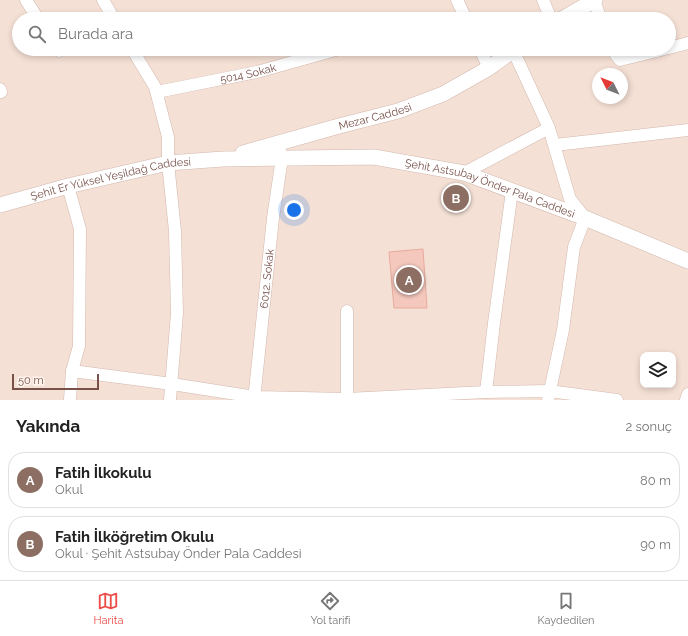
<!DOCTYPE html>
<html lang="tr">
<meta charset="utf-8">
<style>
body{margin:0;font-family:Raleway,sans-serif;background:#f6f6f6;color:#222}
.controls{position:absolute;right:12px;bottom:12px;display:grid;overflow:hidden;border-radius:8px;box-shadow:0 2px 6px #0003}
.controls button{width:36px;height:36px;display:grid;place-items:center;padding:0;border:0;border-bottom:1px solid #e0e0e0;background:#fff;color:#222;font:20px sans-serif}
.compass{position:absolute;left:592px;top:68px;width:36px;height:36px;border-radius:50%;background:#fff;box-shadow:0 2px 6px #0003;rotate:312deg}
.scale{position:absolute;left:12px;bottom:10px;width:87px;box-sizing:border-box;padding-left:4px;border:2px solid #78514a;border-top:0;font-size:11px;line-height:14px;white-space:nowrap;color:#78514a;-webkit-text-stroke:3px #fff5ee;paint-order:stroke}
.you{position:absolute;left:294px;top:210px;width:14px;height:14px;margin:-10px;border:3px solid #fff;border-radius:50%;background:#1a73e8;box-shadow:0 0 0 6px #1a73e833}
.badge{display:grid;place-items:center;width:26px;height:26px;border-radius:50%;background:#ec4b47;color:#fff;font-size:13px;font-weight:700}
.pin{position:absolute;translate:-50% -50%;border:2px solid #fff;box-shadow:0 1px 4px #0006}
.list{margin:0;padding:0;list-style:none}
h2{display:flex;justify-content:space-between;align-items:center;height:52px;margin:0;padding:0 16px;font-size:17px}
h2 small{font-size:13px;font-weight:400;color:#767676}
.list li{display:grid;grid-template-columns:26px 1fr auto;gap:12px;align-items:center;box-sizing:border-box;height:56px;margin:0 8px 8px;padding:0 8px;border:1px solid #e0e0e0;border-radius:16px}
.list b{display:block;font-size:15px;white-space:nowrap}
.list p{margin:0;font-size:13px;white-space:nowrap;color:#767676}
.list em{font-size:13px;font-style:normal;color:#767676}
.icon{flex:none;width:22px;height:22px;fill:none;stroke:currentColor;stroke-width:2;stroke-linecap:round;stroke-linejoin:round}
.map{position:relative;flex:none;width:688px;height:400px;overflow:hidden}
.search{position:absolute;background:#fff;box-shadow:0 2px 6px #0003;left:12px;right:12px;top:12px;height:44px;display:flex;align-items:center;gap:10px;box-sizing:border-box;padding:0 14px;border-radius:22px;color:#767676;font-size:15px}
.sheet{height:180px;background:#fff}
nav{display:flex;justify-content:space-around;align-items:center;box-sizing:border-box;height:56px;border-top:1px solid #e0e0e0;background:#fff;font-size:11px;color:#767676}
nav a{display:grid;justify-items:center;gap:2px}
nav .on{color:#ec4b47}
.map>svg:first-child{display:block}
.residential{fill:#f5e0d5;fill-rule:evenodd}
.building{fill:#f4c8bd;stroke:#e7aa9d}
.lines{fill:none;stroke-linecap:round;stroke-linejoin:round}
.minor-casing{stroke:#d2b8ae;stroke-width:13}
.tertiary-casing{stroke:#d2b8ae;stroke-width:16}
.minor{stroke:#fff;stroke-width:12}
.tertiary{stroke:#fff;stroke-width:15}
.labels{text-anchor:middle;stroke-width:4;stroke-linejoin:round;paint-order:stroke}
.street-label{font-size:11px;fill:#78514a;stroke:#fff5ee}
</style>
<div class="map">
<svg width="688" height="400" viewBox="0 0 688 400">
<rect width="100%" height="100%" fill="#fdf0e7"/>
<path class="residential" d="M0,0H688V400H0ZM19,19H669V49H19ZM598,74H622V98H598ZM643,355H673V385H643Z"/>
<path class="building" d="M423,249L427,308H394L389,252Z"/>
<g class="lines">
<defs>
<g id="minor">
<path d="M26,0L38,19"/>
<path d="M103,0L114,19"/>
<path d="M457,0L466,19"/>
<path d="M543,0L551,19"/>
<path d="M594,1L601,19"/>
<path d="M669,48L688,43"/>
<path d="M57,49L59,51"/>
<path d="M132,49L155,87L168,137V163L175,231L177,313L170,400"/>
<path d="M480,49L489,68"/>
<path d="M613,49L616,55L620,60L665,49"/>
<path d="M513,50L549,128L570,199L585,218L574,247L563,330L548,400"/>
<path d="M0,89L1,92"/>
<path id="s1" d="M157,92L257,72L339,49"/>
<path d="M555,145L688,130"/>
<path d="M464,173L549,128"/>
<path d="M68,186L80,229L79,346L72,371L70,400"/>
<path d="M72,371L172,384L255,397L347,399L486,392L549,391L617,400"/>
<path d="M486,392L494,323L512,191"/>
<path id="s2" d="M254,400L273,218L282,158L280,151"/>
<path d="M347,400V311"/>
<path d="M686,400L688,394"/>
</g>
<g id="tertiary">
<path d="M562,19L595,0"/>
<path id="s3" d="M243,153L339,126L398,111L443,94L489,68L515,49"/>
<path id="s4" d="M0,205L68,186L168,163L223,159L374,157L464,173L585,218L688,261"/>
</g>
</defs>
<use href="#minor" class="minor-casing"/>
<use href="#tertiary" class="tertiary-casing"/>
<use href="#minor" class="minor"/>
<use href="#tertiary" class="tertiary"/>
</g>
<g class="labels">
<g class="street-label">
<text dy="4" stroke="none"><textPath href="#s1" startOffset="93">5014 Sokak</textPath></text>
<text dy="4" stroke="none"><textPath href="#s3" startOffset="137">Mezar Caddesi</textPath></text>
<text dy="4" stroke="none"><textPath href="#s4" startOffset="114">Şehit Er Yüksel Yeşildağ Caddesi</textPath></text>
<text dy="4" stroke="none"><textPath href="#s4" startOffset="500">Şehit Astsubay Önder Pala Caddesi</textPath></text>
<text dy="4" stroke="none"><textPath href="#s2" startOffset="122">6012. Sokak</textPath></text>
</g>
</g>
</svg>
<div class="controls">
<button><svg class="icon" aria-label="layers" viewBox="0 0 24 24"><path d="M12 4l9 5-9 5-9-5zM3 14l9 5 9-5"/></svg></button>
</div>
<svg class="compass" viewBox="-18 -18 36 36"><path d="M0-13l5 13h-10z" fill="#e53935"/><path d="M0 13l5-13h-10z" fill="#767676"/></svg>
<div class="scale">50 m</div>
<div class="you"></div>
<div class="pin badge" style="left:409px;top:280px;background:#8d6e63">A</div>
<div class="pin badge" style="left:456px;top:198px;background:#8d6e63">B</div>
<div class="search"><svg class="icon" aria-label="search" viewBox="0 0 24 24"><circle cx="10" cy="10" r="6"/><path d="M15 15l6 6"/></svg>Burada ara</div>
</div>
<section class="sheet">
<h2>Yakında<small>2 sonuç</small></h2>
<ul class="list">
<li><span class="badge" style="background:#8d6e63">A</span><div><b>Fatih İlkokulu</b><p>Okul</p></div><em>80 m</em></li>
<li><span class="badge" style="background:#8d6e63">B</span><div><b>Fatih İlköğretim Okulu</b><p>Okul · Şehit Astsubay Önder Pala Caddesi</p></div><em>90 m</em></li>
</ul>
</section>
<nav>
<a class="on"><svg class="icon" aria-label="map" viewBox="0 0 24 24"><path d="M3 6l6-2 6 2 6-2v14l-6 2-6-2-6 2zM9 4v14M15 6v14"/></svg>Harita</a>
<a><svg class="icon" aria-label="directions" viewBox="0 0 24 24"><path d="M12 3l9 9-9 9-9-9zM9 14v-3h6M13 9l2 2-2 2"/></svg>Yol tarifi</a>
<a><svg class="icon" aria-label="saved" viewBox="0 0 24 24"><path d="M7 4h10v16l-5-4-5 4z"/></svg>Kaydedilen</a>
</nav>
